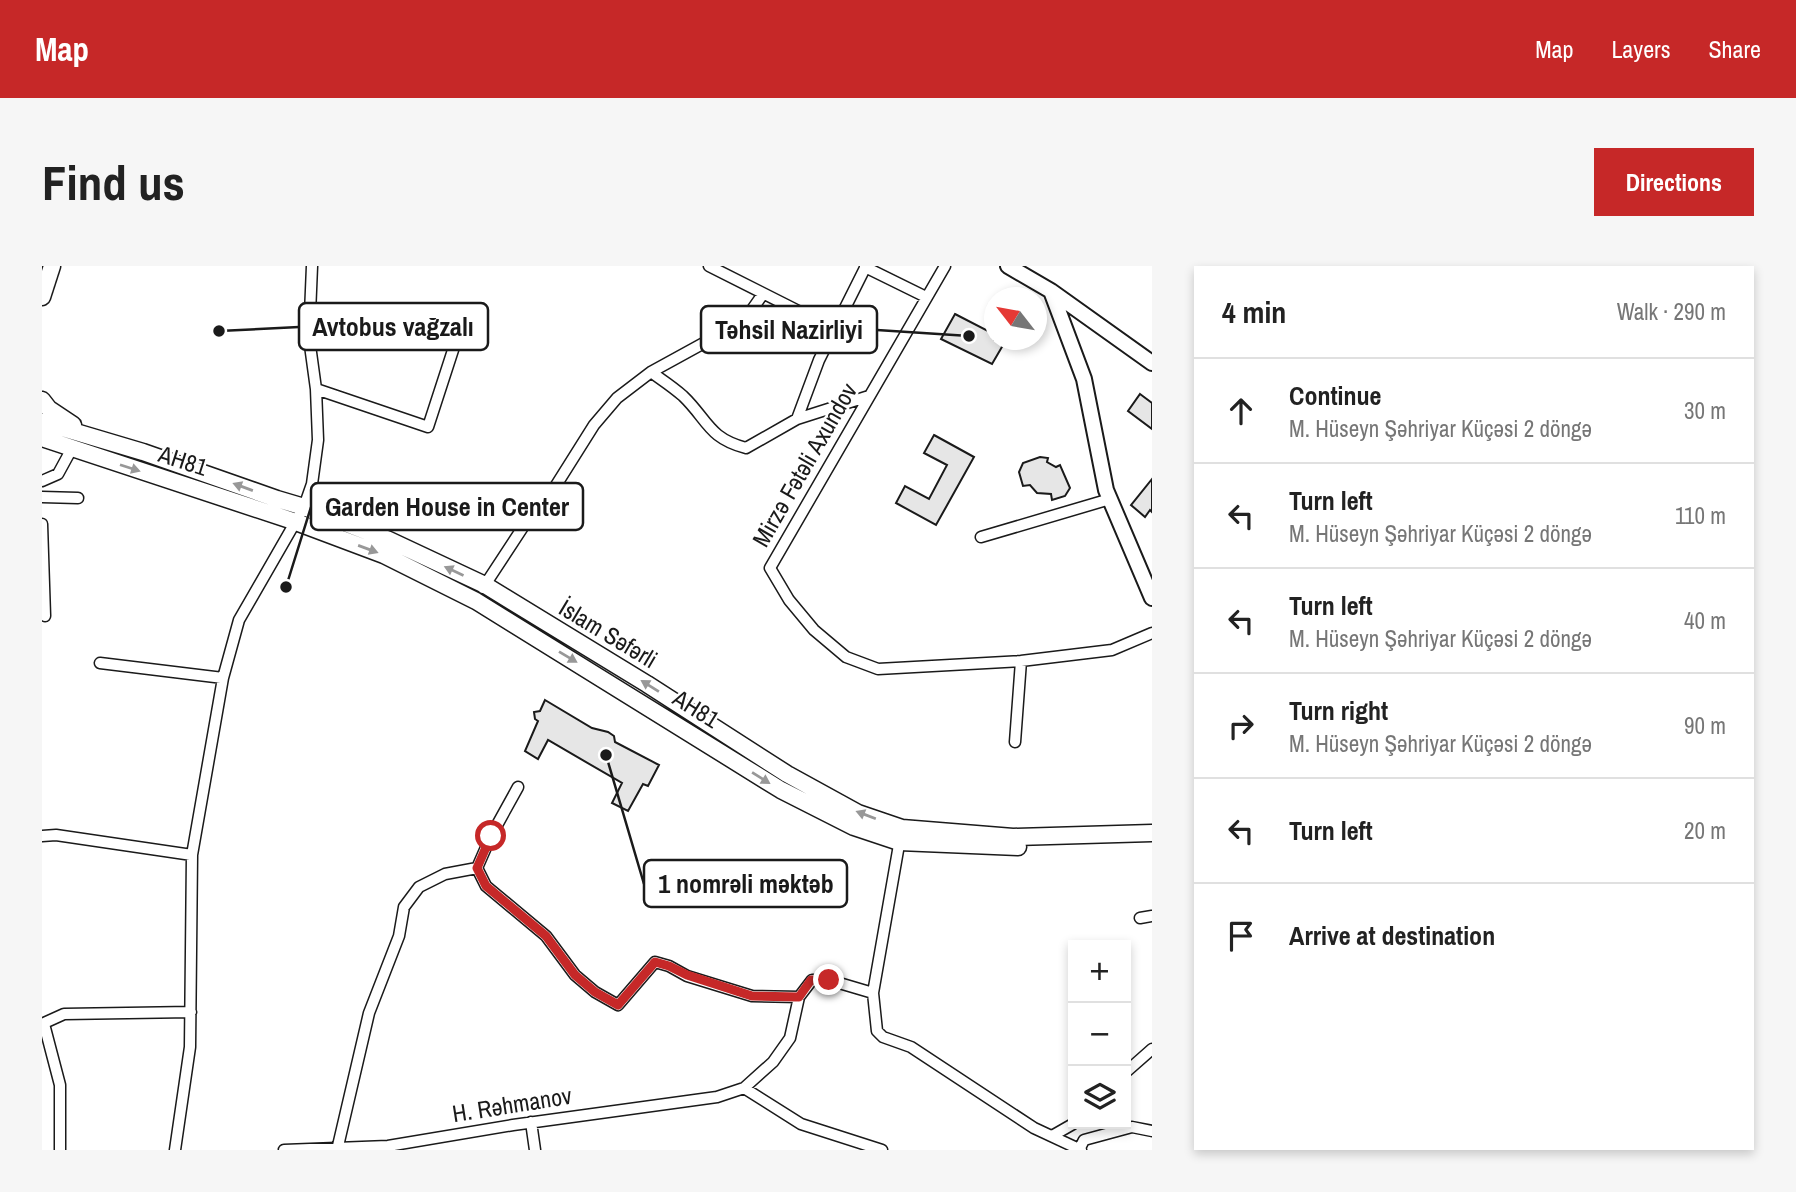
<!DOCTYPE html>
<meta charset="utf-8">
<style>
body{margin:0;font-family:"Archivo Narrow",sans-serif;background:#f6f6f6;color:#222}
.controls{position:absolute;right:21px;bottom:21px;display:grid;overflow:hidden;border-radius:0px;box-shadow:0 4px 10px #0003}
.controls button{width:63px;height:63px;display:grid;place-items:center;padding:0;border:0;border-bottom:2px solid #e0e0e0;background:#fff;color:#222;font:35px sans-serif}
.compass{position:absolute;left:942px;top:21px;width:63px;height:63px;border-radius:50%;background:#fff;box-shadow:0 4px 10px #0003;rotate:301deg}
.stop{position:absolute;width:21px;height:21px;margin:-16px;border:5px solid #c62828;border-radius:50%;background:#fff}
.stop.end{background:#c62828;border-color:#fff;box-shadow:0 2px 7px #0008}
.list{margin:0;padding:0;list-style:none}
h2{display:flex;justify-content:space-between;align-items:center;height:91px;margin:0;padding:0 28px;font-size:30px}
h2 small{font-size:23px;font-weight:400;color:#767676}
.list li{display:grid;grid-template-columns:46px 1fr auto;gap:21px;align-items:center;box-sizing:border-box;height:105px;padding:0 28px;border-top:2px solid #e0e0e0}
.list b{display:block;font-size:26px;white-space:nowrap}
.list p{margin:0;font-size:23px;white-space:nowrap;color:#767676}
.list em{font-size:23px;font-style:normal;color:#767676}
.icon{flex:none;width:38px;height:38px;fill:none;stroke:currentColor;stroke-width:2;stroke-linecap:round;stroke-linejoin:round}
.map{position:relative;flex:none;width:1110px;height:884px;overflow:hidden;border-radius:0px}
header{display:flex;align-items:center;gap:42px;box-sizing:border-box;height:98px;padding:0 35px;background:#c62828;color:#fff}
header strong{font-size:33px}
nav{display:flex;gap:38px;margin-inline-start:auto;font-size:24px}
.intro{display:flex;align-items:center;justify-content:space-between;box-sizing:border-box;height:168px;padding:0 42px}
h1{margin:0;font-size:49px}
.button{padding:18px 32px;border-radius:0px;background:#c62828;color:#fff;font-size:24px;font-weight:700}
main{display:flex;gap:42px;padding:0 42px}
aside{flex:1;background:#fff;border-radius:0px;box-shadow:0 4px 10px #0003}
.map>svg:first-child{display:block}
.building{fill:#e6e6e6;stroke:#1a1a1a;stroke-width:2}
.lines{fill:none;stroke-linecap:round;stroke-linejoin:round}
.minor-casing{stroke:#1a1a1a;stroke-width:13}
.secondary-casing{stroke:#1a1a1a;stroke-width:18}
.primary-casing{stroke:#1a1a1a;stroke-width:19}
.trunk-casing{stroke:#1a1a1a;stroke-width:19}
.minor{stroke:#fff;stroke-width:10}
.secondary{stroke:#fff;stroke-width:14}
.primary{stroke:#fff;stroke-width:16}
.trunk{stroke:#fff;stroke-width:16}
.oneway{fill:#989898}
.route{stroke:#c62828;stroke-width:9}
.labels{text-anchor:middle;stroke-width:5;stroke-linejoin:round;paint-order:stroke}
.street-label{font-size:24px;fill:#1a1a1a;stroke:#fff}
.leader{fill:none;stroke:#1a1a1a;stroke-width:2.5}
.callout-dot{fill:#1a1a1a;stroke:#fff;stroke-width:2.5}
.callout{fill:#fff;stroke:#1a1a1a;stroke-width:2.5}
.callout-label{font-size:26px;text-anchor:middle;font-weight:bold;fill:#1a1a1a}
</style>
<header>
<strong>Map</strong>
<nav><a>Map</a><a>Layers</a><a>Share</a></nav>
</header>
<div class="intro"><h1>Find us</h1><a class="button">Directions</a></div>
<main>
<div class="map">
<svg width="1110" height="884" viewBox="0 0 1110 884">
<rect width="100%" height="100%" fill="#fff"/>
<path class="building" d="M913,48L952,68V74H964L950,98L899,73Z
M1098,128L1110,137V163L1086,145Z
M892,169L932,191L894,259L854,237L863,220L887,233L905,199L882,187Z
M998,191L1006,192L1005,196L1014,201L1018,199L1028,222L1023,230L1010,234L1009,228L995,227L988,219L981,220L977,206L981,197Z
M1110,213V246L1108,244L1103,251L1089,239Z
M503,434L550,462L566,466L572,470L573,476L617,499L606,520L601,518L586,545L570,537L580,517L506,474L496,493L483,485L496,455L493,453L492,446L498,445Z"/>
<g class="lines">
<defs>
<path id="minor" d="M667,0L792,63
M903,0L728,302L747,334L772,364L804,391L836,403L979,395L1070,384L1110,367
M823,1L884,31
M609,106C620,114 631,121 641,130C666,154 666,172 704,182L755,153L827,130
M274,123L386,161L412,81
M755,153L777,94L824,0
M0,215L16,208L28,186
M0,231L36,232
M0,258L3,350
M939,271L1068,233
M441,322L483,258L513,221L552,159L575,132L609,106L702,55L721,28
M58,397L181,412
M973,476L979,395
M476,521L449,570L435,602L444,620L504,670L533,709L553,726L576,739L613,696L627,700L645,710L710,730L757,731
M0,570L14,569L150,589
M858,573L831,727L835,765L841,771L869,781L992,862L1039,884
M1098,652L1110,650
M0,758L22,748L149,746
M2,758L18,819V884
M1084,806L1110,783
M702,822L759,858L840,884
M489,856L493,884
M1010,870L1031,858
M296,880L327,747L357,670L362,641L377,621L403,608L435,602
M133,884L148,781L150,589L181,412L197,354L262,241L270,218L276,174L274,123L267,72L270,0
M242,884L346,880L471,859L675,831L702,822L731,796L748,772L757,731L770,714H787L831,727
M1037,884L1042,874L1090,861L1110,865"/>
<path id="secondary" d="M966,0L1009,25L1110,97
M1009,25L1042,113L1064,224L1110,332"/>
<path id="primary" d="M0,31L10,0"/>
<path id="trunk" d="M0,134L7,143L31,159
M0,156L101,186L235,233L262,241L347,274L443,319L605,418L745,508L816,547L860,562L971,571L1110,567
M0,172L254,256L342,289L434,335L739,524L812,561L857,576L976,581"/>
</defs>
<use href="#minor" class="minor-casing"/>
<use href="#secondary" class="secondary-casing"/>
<use href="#primary" class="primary-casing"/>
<use href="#trunk" class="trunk-casing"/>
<use href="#minor" class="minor"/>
<use href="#secondary" class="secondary"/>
<use href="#primary" class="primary"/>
<use href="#trunk" class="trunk"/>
</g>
<defs><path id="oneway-solid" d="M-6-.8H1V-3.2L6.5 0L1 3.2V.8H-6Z" transform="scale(1.75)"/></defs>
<g class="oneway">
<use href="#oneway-solid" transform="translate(88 202) rotate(18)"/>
<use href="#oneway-solid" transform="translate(201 221) rotate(-160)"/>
<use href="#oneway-solid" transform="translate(326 283) rotate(20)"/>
<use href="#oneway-solid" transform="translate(412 305) rotate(-155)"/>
<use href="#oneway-solid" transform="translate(526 391) rotate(31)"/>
<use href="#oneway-solid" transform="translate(608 420) rotate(-148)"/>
<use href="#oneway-solid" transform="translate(719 512) rotate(32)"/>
<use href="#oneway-solid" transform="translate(824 549) rotate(-159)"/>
</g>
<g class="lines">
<path class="route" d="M449,570L435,602L444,620L504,670L533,709L553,726L576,739L613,696L627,700L645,709L710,730L757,731L769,714H787"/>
</g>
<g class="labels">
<g class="street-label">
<text transform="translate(141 195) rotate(18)" y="8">AH81</text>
<text transform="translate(763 199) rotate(-60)" y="8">Mirzə Fətəli Axundov</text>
<text transform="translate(566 368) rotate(31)" y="8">İslam Səfərli</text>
<text transform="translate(654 443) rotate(32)" y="8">AH81</text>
<text transform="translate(470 839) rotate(-9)" y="8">H. Rəhmanov</text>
</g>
</g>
<path class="leader" d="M177 65L257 61M927 70L835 64M244 321L269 241M564 489L602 618"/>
<g class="callout-dot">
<circle cx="177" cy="65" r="7"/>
<circle cx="927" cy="70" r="7"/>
<circle cx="244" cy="321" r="7"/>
<circle cx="564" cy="489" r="7"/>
</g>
<g class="callout">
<rect x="257" y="37" width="189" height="47" rx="7"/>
<rect x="659" y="40" width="176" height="47" rx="7"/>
<rect x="269" y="217" width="272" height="47" rx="7"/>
<rect x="602" y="594" width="203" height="47" rx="7"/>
</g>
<g class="callout-label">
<text x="351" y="70">Avtobus vağzalı</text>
<text x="747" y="73">Təhsil Nazirliyi</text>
<text x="405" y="250">Garden House in Center</text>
<text x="704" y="627">1 nomrəli məktəb</text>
</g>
</svg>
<div class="controls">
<button>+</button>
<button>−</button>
<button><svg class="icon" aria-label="layers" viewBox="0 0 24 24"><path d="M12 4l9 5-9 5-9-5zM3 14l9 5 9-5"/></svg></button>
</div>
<svg class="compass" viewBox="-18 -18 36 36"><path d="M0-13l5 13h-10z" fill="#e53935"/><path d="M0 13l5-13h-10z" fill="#767676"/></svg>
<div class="stop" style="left:449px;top:570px"></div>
<div class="stop end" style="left:787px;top:714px"></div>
</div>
<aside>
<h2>4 min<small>Walk · 290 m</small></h2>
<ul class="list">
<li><svg class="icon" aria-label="ahead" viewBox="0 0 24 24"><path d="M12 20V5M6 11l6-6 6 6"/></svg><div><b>Continue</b><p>M. Hüseyn Şəhriyar Küçəsi 2 döngə</p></div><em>30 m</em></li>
<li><svg class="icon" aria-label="left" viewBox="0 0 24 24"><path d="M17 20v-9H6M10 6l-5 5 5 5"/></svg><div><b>Turn left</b><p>M. Hüseyn Şəhriyar Küçəsi 2 döngə</p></div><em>110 m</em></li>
<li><svg class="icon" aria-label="left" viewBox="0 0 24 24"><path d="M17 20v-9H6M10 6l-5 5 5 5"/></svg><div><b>Turn left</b><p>M. Hüseyn Şəhriyar Küçəsi 2 döngə</p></div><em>40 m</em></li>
<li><svg class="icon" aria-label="right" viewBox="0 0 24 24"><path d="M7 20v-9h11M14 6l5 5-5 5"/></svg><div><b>Turn right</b><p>M. Hüseyn Şəhriyar Küçəsi 2 döngə</p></div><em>90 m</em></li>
<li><svg class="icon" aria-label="left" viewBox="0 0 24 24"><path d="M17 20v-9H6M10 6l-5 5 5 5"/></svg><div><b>Turn left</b></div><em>20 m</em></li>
<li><svg class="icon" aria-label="arrive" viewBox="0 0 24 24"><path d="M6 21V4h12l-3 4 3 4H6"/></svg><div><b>Arrive at destination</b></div></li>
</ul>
</aside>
</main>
